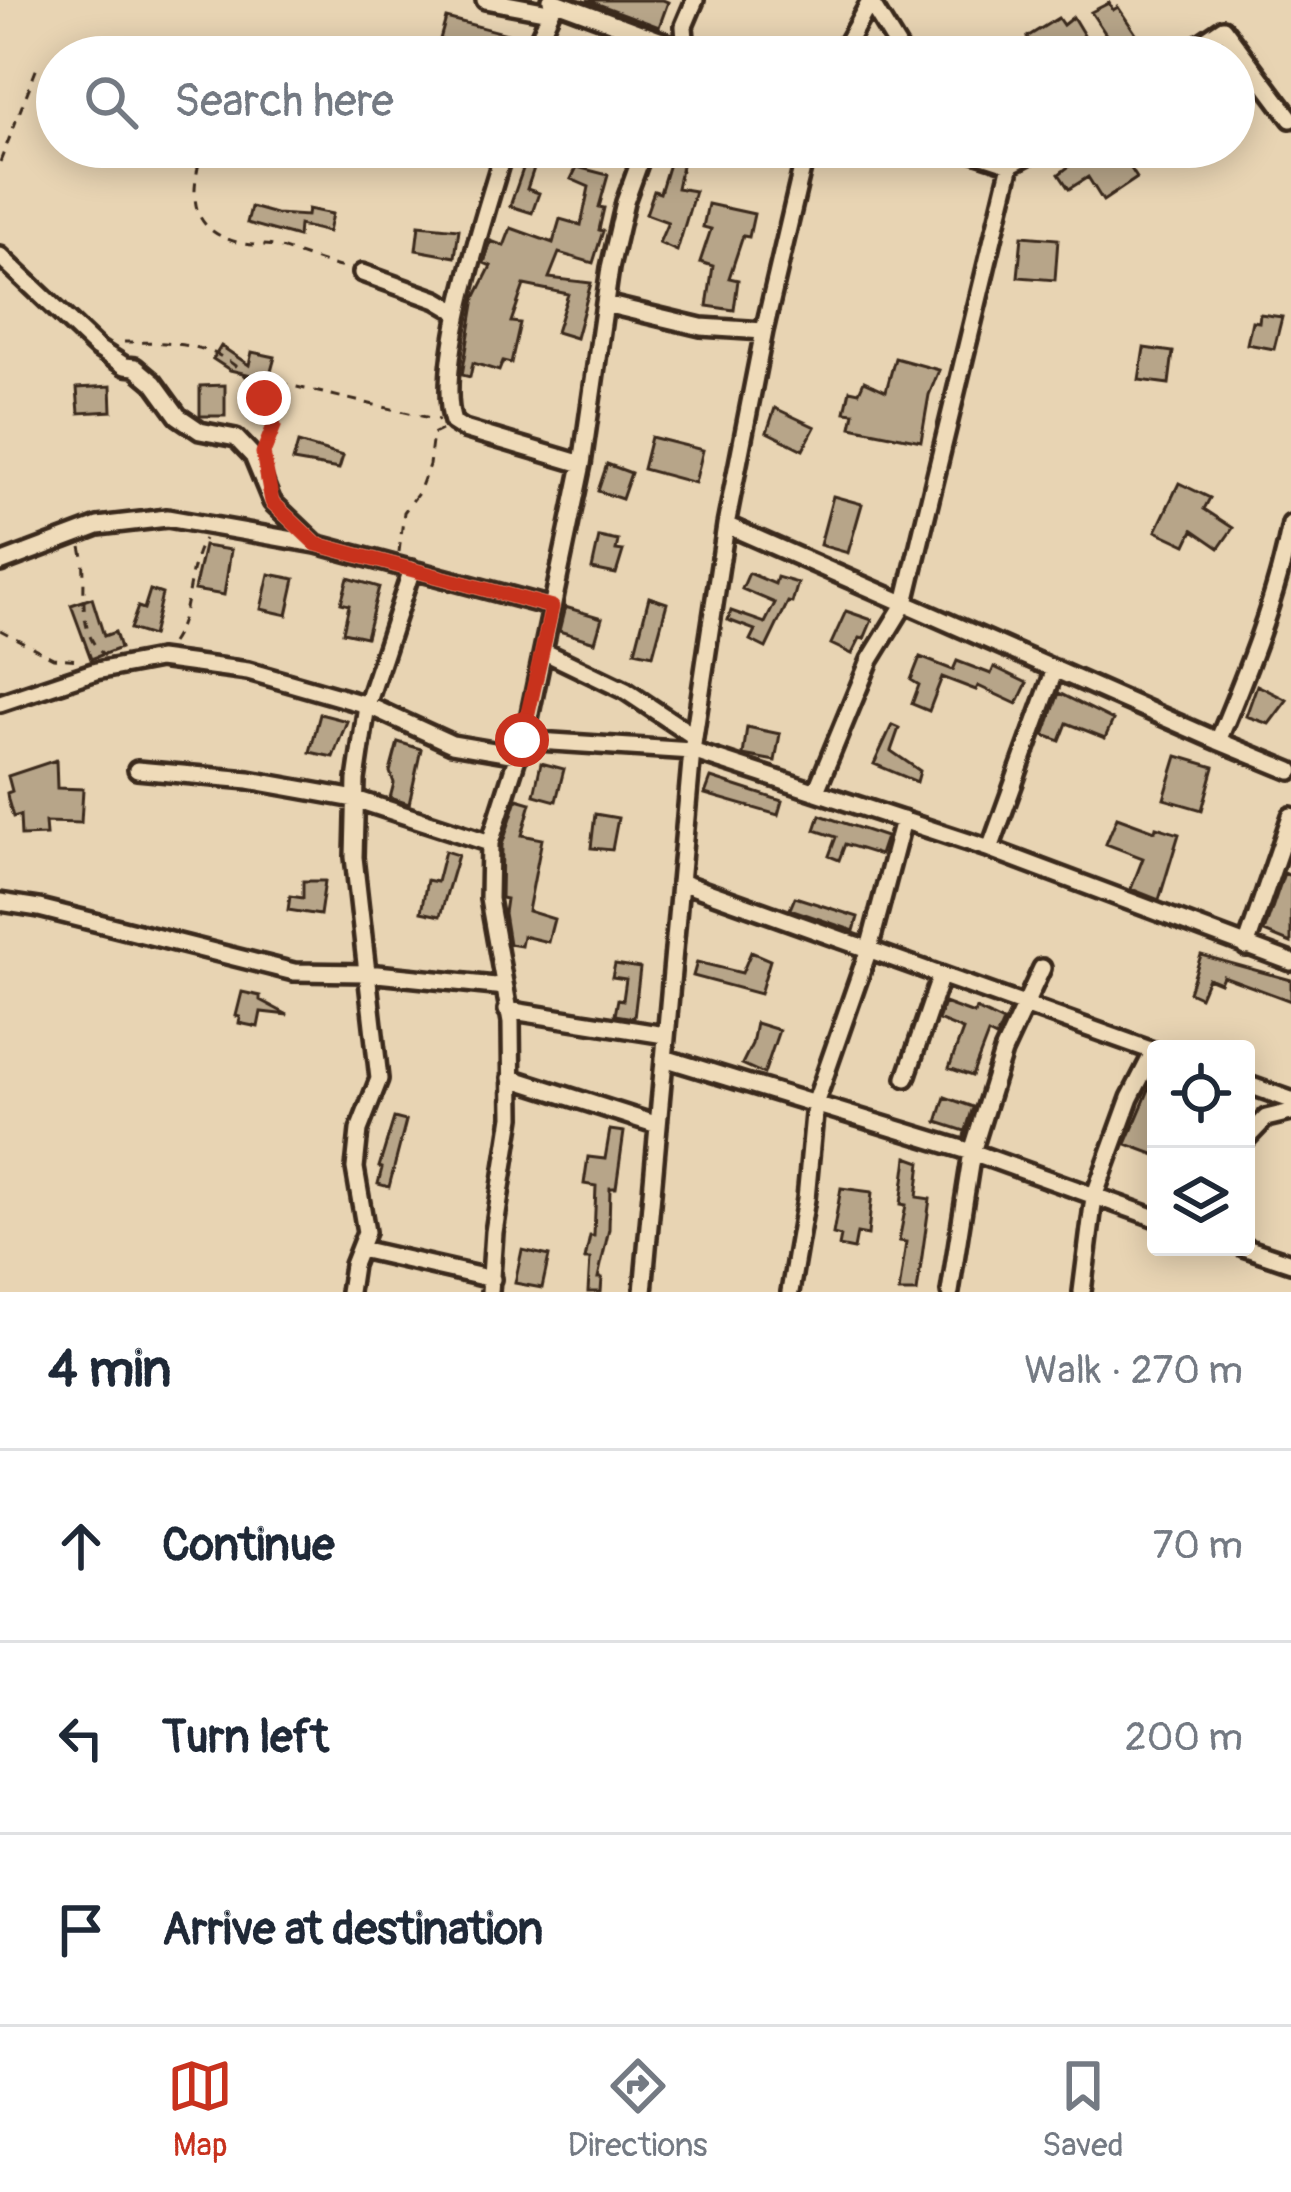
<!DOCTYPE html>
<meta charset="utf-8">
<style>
body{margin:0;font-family:Pangolin,sans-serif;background:#f6f6f7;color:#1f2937}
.controls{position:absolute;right:36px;bottom:36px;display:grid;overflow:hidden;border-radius:12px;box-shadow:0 6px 30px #0003}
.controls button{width:108px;height:108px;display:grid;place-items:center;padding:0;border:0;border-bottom:3px solid #e0e1e3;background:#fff;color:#1f2937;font:60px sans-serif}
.stop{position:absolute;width:36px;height:36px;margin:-27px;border:9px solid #c8321e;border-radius:50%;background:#fff}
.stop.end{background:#c8321e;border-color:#fff;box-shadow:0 3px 12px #0008}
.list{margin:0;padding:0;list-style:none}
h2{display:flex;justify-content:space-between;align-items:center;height:156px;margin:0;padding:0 48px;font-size:51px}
h2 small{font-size:39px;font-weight:400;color:#747a83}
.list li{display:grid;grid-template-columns:78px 1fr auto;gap:36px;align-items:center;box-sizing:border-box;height:192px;padding:0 48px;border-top:3px solid #e0e1e3}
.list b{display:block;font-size:45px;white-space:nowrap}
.list em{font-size:39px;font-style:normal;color:#747a83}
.icon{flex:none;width:66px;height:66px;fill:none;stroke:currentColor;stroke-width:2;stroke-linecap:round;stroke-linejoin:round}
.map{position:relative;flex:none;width:1291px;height:1292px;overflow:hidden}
.search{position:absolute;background:#fff;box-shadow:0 6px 30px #0003;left:36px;right:36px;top:36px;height:132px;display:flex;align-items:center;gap:30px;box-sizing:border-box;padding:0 42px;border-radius:66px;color:#747a83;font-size:45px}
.sheet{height:732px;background:#fff}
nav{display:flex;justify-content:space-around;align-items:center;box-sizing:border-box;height:168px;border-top:3px solid #e0e1e3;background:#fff;font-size:33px;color:#747a83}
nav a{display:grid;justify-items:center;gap:6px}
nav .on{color:#c8321e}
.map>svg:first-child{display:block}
.building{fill:#b7a589;stroke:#3b2a1e;stroke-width:3}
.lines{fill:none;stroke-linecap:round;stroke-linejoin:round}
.minor-casing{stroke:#3b2a1e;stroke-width:24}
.path{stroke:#3b2a1e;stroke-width:3;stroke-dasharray:9 9;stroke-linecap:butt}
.minor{stroke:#efdbb9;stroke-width:15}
.route{stroke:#c8321e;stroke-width:15}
</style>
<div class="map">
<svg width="1291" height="1292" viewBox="0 0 1291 1292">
<rect width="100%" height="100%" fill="#e8d4b3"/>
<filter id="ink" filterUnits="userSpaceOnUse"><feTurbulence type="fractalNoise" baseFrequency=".00833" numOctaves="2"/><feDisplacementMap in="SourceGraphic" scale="24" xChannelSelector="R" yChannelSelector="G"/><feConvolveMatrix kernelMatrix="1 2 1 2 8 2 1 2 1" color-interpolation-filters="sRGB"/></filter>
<g filter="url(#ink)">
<path class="building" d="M587,0H663L668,2L659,27Z
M1109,3L1113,10L1118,7L1136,34L1115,48L1091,12Z
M1073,17L1097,57H1040L1027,37L1058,18L1063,25Z
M446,18L511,35L504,57H435Z
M517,147H541L527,189L539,193L532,213L510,206L523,169L512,165Z
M674,147H686L677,188L695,191L677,251L659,243L668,222L646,214L654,191L660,193Z
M1094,147H1117L1137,178L1103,201L1088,177L1069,189L1059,174Z
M577,167L608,175L599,207L604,208L599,230L603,231L593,263L559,253L549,278L591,283L576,338L556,332L568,294L524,285L511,322L520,323L511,363L503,361L499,371L473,363L470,377L462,375L475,298L491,266L484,263L491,241L504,246L511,228L553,243L560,219L581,225L589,187L571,179Z
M708,204L754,214L749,237L743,236L729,278L738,280L734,310L707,306L713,266L700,262L711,229L703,227Z
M251,207L276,214L307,216L308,209L332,214L328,232L299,225L298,237L247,223Z
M419,225L459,229L455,257L416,250Z
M1022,236L1058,239L1055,280L1018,277Z
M1260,314L1282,317L1274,349L1247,344L1252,321L1259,322Z
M221,346L249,365L252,352L275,357L269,379L230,370L213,359Z
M1144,348L1173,352L1169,384L1139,380Z
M895,358L939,370L929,395L921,441L851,427L854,413L845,412L850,390L859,392L864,381L886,391Z
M225,385V416H200V386Z
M111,386L112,411L79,413L77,388Z
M775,408L815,427L803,450L767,432Z
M651,437L703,450L695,483L643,469Z
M298,443L343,456L339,469L293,461Z
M607,464L631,473L622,499L598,491Z
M1179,483L1210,498L1204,509L1233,528L1219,548L1193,530L1186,545L1156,531Z
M833,496L862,504L848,553L820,545Z
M599,537L618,541L616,550L623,551L616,574L592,569Z
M204,546L231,550L224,595L194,590Z
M749,573L775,584L777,577L798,583L792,603L788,602L766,648L750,640L755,630L728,620L731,611L765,623L775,603L742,589Z
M269,574L295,579L287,615L261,609Z
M348,578L379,587L366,637L343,632L349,605L341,603Z
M150,590L162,594L152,636L130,629L138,607L144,609Z
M649,597L667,603L653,655L635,651Z
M92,598L104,636L115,632L120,648L91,659L71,605Z
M565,607L602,618L595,642L559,631Z
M846,611L872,620L864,639L860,638L852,654L831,644Z
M920,657L953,670L957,661L991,674L994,667L1027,683L1017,704L978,686L976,690L942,677L929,711L912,704L919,685L911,680Z
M1257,685L1287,700L1269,724L1246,716Z
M1059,693L1113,720L1105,738L1067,723L1060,741L1044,735Z
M320,714L347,721L333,757L310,752Z
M892,725L899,728L891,751L920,771L917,782L874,764Z
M747,727L780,734L775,761L743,755Z
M398,742L421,749L409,804L390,798L394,783L390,772Z
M1177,756L1214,767L1202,810L1164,799Z
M56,760L57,788L83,789L81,823L45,822L46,835L21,836L20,815L13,817L8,800L7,793L12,791L8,776Z
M541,763L564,769L556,801L534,795Z
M711,778L782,801L778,815L705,794Z
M517,799L531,803L522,835L542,839L528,911L554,919L548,942L523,936L521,946L509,944L504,913L506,899L501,898L502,845Z
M595,814L618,818L612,850L591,848Z
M820,815L886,837L880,855L845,844L839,860L829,856L836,837L815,830Z
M1117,817L1155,831L1156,827L1179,834L1159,900L1131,889L1143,858L1106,844Z
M445,851L458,855L440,916L421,912L427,880L437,882Z
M1284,873L1291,876V943L1264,932Z
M303,881H325L320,915L288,910L290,896L303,898Z
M795,897L858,917L854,931L790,909Z
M751,952L770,960L760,994L693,976L697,962L742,973Z
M1201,955L1291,980V1001L1223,976L1220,983L1208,978L1200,997L1189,992Z
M615,964L640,968L634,1018L615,1015L618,999L623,1000L626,979L612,977Z
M242,992L260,996V1000L288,1015L261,1012L258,1027L239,1023L240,1017L236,1016Z
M944,1003L974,1014L976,1009L1003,1022L996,1038L988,1034L972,1076L949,1068L963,1030L938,1020Z
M756,1023L779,1030L764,1074L742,1064L752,1044Z
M1153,1080L1156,1081V1155L1126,1144Z
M945,1097L973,1107L964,1137L965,1131L937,1122Z
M394,1118L406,1121L389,1187L378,1184L382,1168L379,1167Z
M610,1130L624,1132L616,1188H610L609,1229L598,1278H602L601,1292H588L590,1259H585L590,1236H594L596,1186L584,1184L588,1157L605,1159Z
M907,1157L921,1162L917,1197L930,1199L917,1292H899L906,1242L899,1241L906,1205L901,1204Z
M841,1188L872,1192L868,1235L857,1233L854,1249L839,1246L841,1236L833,1234Z
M522,1250L549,1256L542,1288L515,1283Z"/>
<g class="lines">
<defs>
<path id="minor" d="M485,0L549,12
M551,0L705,57
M869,0L904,57
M686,54L684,26L695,0
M530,57L554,5
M839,57L871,0
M1180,57L1223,28L1291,119
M505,147C487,210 434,364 453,422L464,429L582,464
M807,147L764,331L726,525L692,751L990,849L1291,962
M959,147L1011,164L1044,147
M0,256L97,348L125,366L135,367L154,383L178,416L200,431L236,438L253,456L272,502L314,542
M362,273L437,300L459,313
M605,304L701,327L764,331
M1291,524C1277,597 1247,672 1218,741L1291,771
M726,525L1218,741
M0,563L98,526L167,518L316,544L552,607
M543,651L626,691L692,735
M0,703L96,671L159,659L248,671L367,705L452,744L517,755
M522,740L692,751L643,1292
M137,770L249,780L355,799L490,843
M816,791L870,660L905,603L1011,164
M990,849L1055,669
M680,882L1156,1052
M0,902L39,908L294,972L367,973L505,987
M1246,947L1291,816
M507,1010L665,1035
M664,1058L972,1152L1156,1218
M511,1078L658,1125
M906,1078L941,975
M1246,1084L1291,1100
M1246,1139L1266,1118L1291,1112
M1243,1247L1291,1263
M360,1249L492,1279
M349,1292L353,1265L366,1232L355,1168L359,1130L379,1079L354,857L356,780L367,705L412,569
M490,1292L494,1232L512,1117L511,1022L489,899L490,843L528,723L582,464L610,268L625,202L645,147
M790,1292L806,1199L815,1104L869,949L903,820
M950,1292L972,1152L1003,1052L1042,968
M1082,1292L1094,1197L1130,1098L1154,1051"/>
</defs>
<use href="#minor" class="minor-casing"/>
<path class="path" d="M203,147C191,192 185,229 240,243C252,247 265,243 277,247C301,254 324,264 348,269
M0,162L38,65
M124,342C201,342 244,347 274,426L265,448
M265,397L284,384L439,420
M81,547C90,582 72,629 105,656
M399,552L404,512L419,492L429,465L433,434L441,430
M0,630L53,658L83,660
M171,643C192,613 185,571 204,539"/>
<use href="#minor" class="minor"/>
</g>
</g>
<g class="lines" filter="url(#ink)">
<path class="route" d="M264,398L274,426L263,453L272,502L316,544L552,607L522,740"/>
</g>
</svg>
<div class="controls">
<button><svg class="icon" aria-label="locate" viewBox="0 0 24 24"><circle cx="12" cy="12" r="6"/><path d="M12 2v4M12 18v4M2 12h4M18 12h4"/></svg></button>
<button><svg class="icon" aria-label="layers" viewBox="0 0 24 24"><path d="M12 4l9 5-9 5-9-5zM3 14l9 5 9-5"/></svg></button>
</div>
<div class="stop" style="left:522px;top:740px"></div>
<div class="stop end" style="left:264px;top:398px"></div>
<div class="search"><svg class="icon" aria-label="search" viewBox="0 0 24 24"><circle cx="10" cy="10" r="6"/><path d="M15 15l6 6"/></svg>Search here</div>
</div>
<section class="sheet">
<h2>4 min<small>Walk · 270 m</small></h2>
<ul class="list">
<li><svg class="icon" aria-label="ahead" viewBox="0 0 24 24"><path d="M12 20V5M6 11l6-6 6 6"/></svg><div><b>Continue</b></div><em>70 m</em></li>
<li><svg class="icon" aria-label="left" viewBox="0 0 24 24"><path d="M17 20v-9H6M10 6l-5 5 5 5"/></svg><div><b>Turn left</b></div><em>200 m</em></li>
<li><svg class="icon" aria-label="arrive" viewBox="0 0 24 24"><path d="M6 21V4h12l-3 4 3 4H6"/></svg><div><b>Arrive at destination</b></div></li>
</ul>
</section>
<nav>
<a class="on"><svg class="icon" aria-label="map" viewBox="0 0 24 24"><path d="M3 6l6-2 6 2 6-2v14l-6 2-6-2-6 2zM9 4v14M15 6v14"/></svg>Map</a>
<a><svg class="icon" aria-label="directions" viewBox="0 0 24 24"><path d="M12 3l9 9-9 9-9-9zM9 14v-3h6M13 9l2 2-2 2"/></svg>Directions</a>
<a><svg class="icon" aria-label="saved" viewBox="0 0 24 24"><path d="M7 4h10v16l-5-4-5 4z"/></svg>Saved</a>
</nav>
